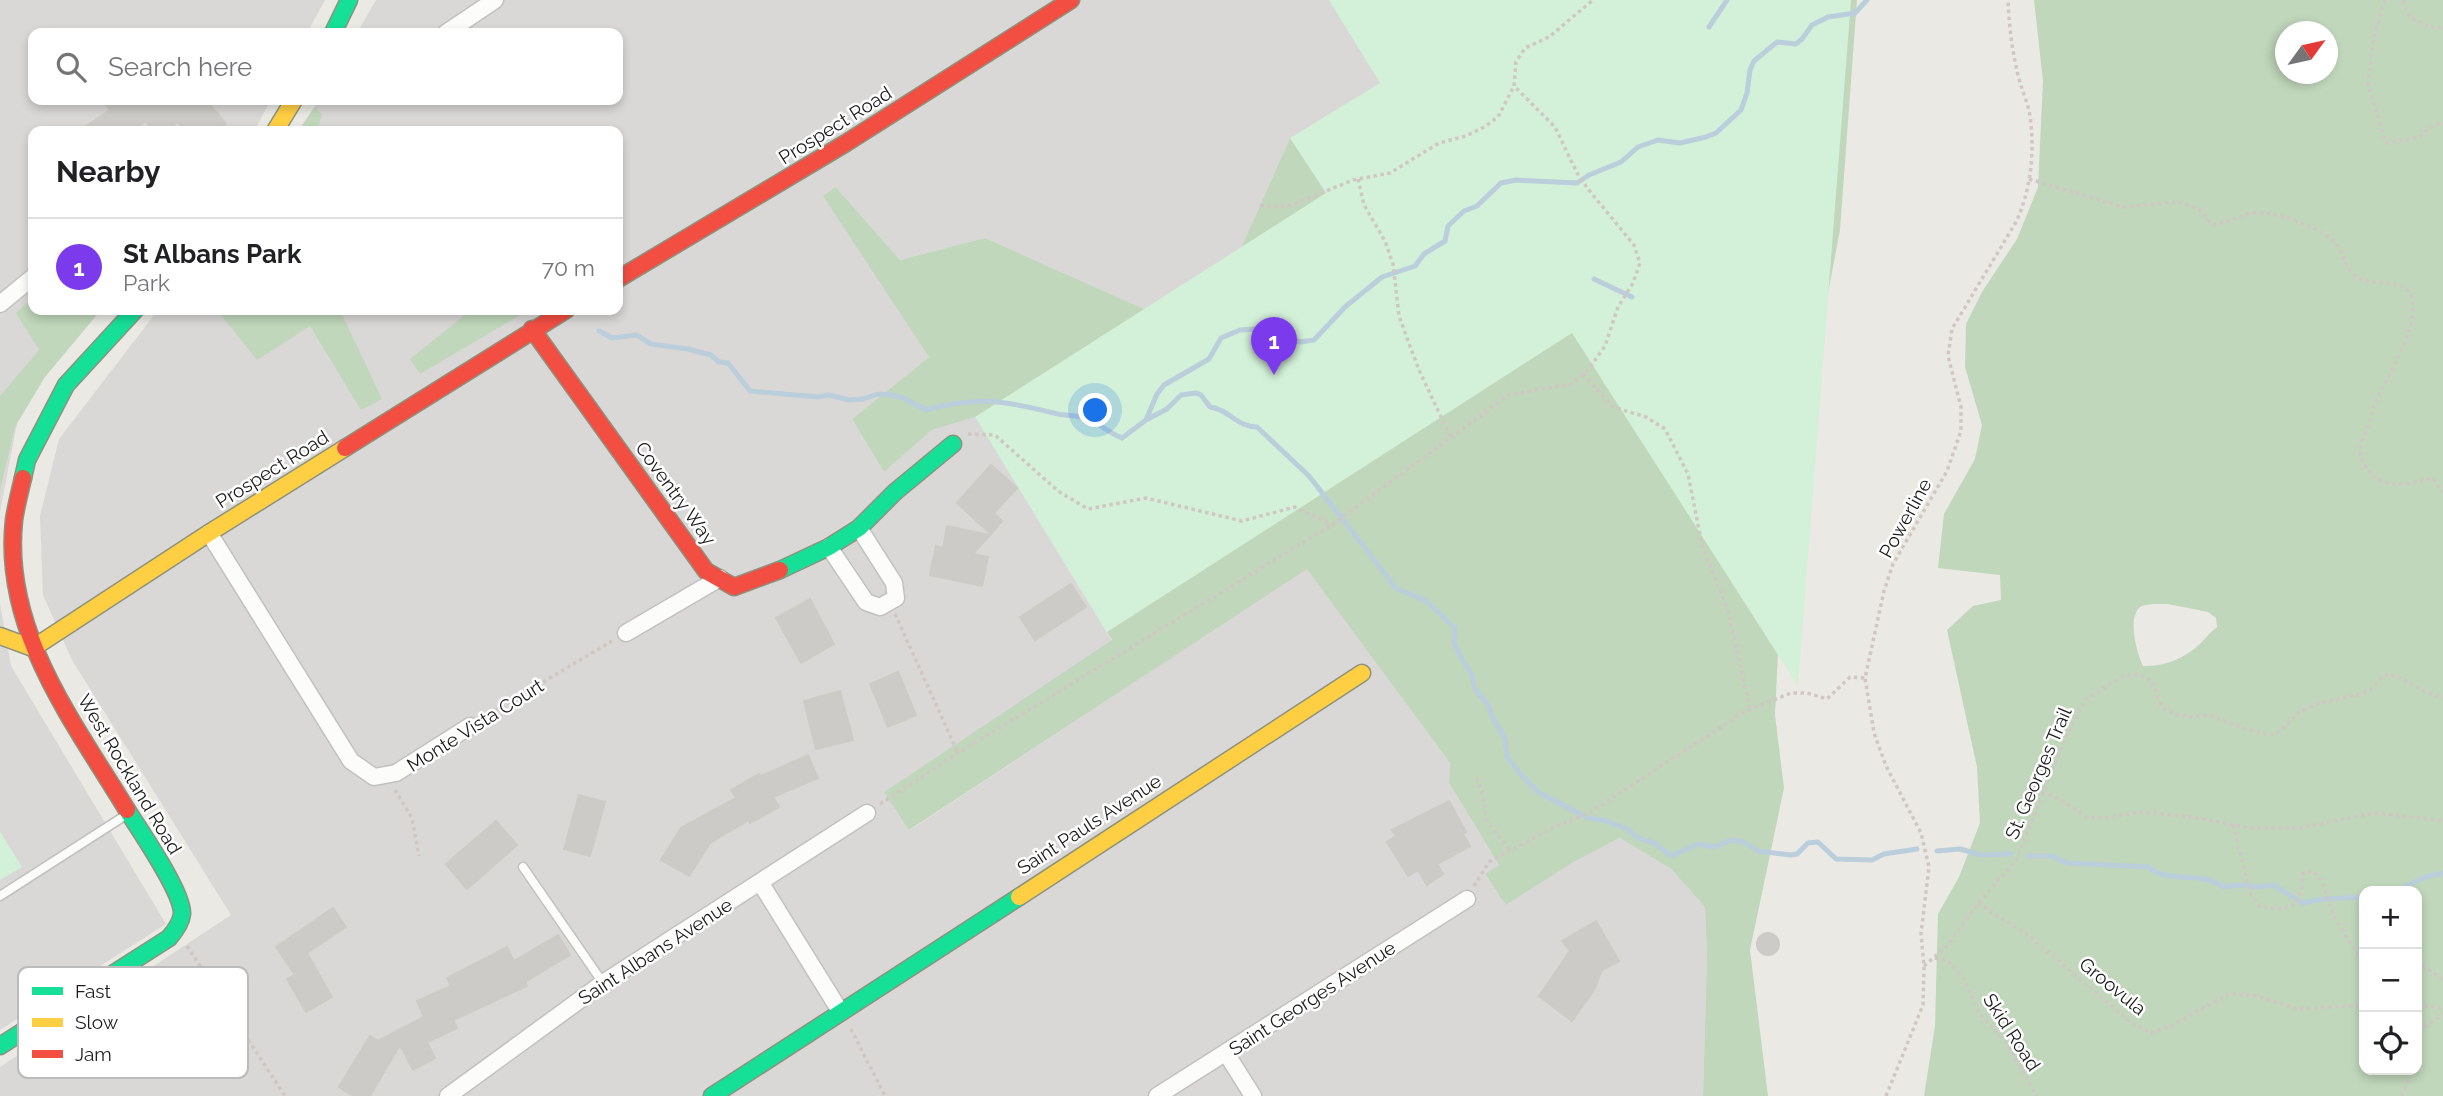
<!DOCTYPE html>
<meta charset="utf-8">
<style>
body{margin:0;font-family:Raleway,sans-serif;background:#f6f6f6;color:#202124}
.controls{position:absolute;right:21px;bottom:21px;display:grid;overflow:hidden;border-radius:14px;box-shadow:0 4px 10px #0003}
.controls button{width:63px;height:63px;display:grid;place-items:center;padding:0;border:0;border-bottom:2px solid #e0e0e0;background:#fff;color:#202124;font:35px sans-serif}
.compass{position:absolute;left:2275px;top:21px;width:63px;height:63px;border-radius:50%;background:#fff;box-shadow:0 4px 10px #0003;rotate:57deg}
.you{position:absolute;left:1096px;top:411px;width:24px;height:24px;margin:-18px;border:5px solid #fff;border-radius:50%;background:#1a73e8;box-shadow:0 0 0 10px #1a73e833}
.badge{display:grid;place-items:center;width:46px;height:46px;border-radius:50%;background:#7c3aed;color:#fff;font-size:23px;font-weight:700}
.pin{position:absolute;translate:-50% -58px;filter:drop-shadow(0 2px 4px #0008)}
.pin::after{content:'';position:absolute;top:37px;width:24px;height:21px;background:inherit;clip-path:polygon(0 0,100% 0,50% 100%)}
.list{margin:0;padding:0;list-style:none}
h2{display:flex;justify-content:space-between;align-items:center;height:91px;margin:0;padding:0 28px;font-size:30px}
h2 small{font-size:23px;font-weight:400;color:#757577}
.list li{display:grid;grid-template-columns:46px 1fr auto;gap:21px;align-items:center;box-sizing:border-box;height:98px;padding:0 28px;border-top:2px solid #e0e0e0}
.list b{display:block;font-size:26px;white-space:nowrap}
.list p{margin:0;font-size:23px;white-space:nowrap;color:#757577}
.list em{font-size:23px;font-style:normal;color:#757577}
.icon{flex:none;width:38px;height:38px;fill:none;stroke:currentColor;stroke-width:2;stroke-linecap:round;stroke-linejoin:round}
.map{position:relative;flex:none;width:2443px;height:1096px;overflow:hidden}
.search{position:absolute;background:#fff;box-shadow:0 4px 10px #0003;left:28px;top:28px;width:595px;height:77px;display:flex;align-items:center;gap:18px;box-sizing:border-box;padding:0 24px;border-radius:14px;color:#757577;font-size:26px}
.panel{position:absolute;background:#fff;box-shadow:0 4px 10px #0003;left:28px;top:126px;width:595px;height:189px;border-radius:14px}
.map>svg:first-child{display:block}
.residential{fill:#d9d8d6}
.forest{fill:#c0d7bb;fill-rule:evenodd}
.park{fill:#d3f0d8}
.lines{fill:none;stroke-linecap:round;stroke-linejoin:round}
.stream{stroke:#bacedb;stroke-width:5}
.building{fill:#cdcbc7;stroke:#cdcbc6;stroke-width:2}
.lane-casing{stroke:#c1c1bf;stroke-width:11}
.street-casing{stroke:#c1c1bf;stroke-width:19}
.fast-casing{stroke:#8d927e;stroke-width:19}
.slow-casing{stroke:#8d927e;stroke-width:19}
.jam-casing{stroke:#8d927e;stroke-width:19}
.path{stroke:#d0c7c3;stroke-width:3.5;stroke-dasharray:3.5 3.5;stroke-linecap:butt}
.lane{stroke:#fcfcfb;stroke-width:8}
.street{stroke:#fcfcfb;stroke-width:16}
.fast{stroke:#16e098;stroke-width:16}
.slow{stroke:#ffcf43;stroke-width:16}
.jam{stroke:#f24e42;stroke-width:16}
.labels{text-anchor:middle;stroke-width:5;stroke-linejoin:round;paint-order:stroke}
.street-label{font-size:19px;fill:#1c1c1c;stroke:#fff}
.key{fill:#fff;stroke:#bbb;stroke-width:2}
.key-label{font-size:19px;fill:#1c1c1c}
</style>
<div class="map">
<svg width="2443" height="1096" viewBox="0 0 2443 1096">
<rect width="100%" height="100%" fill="#eae9e4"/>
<path class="residential" d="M0,0H325L307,33H33V100H271L254,131H33V310H98L24,387L0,512Z
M376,0H1329L1380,83L1290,138L1241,248L1144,309L985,238L900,260L836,187L929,357L852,419L884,472L932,430L975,417L1112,641L884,792L910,830L1307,568L1450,763L1449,783L1499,865L1485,875L1507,904L1572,863L1620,838L1671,869L1705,907L1707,957L1703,1096H0V1067L231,915L72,660L43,595L40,516L59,439L158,310H618V131H298L319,100H618V33H357Z
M0,604L11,666L166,924L0,1030Z"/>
<path class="forest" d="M1329,0H1857L1840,230L1822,325L1781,588L1775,715L1784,788L1750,950L1768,1096H1703L1707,957L1705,907L1671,869L1620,838L1572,863L1506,905L1485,874L1499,865L1449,783L1450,763L1307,569L909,830L884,792L1112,640L975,417L932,430L884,472L852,419L929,357L823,196L836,187L900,260L985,238L1144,309L1241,248L1290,138L1380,83Z
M2034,0H2443V1096H1924L1935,1026L1938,914L1959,877L1980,823L1977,767L1947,630L1973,606L2001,600L2000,575L1938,568L1944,514L1975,459L1982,425L1965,367L1966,324L1982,292L2017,239L2038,187L2043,81ZM2286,32H2328V74H2286ZM2168,604L2208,612L2216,618L2217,627C2210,632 2206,638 2201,643C2186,658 2164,667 2143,666C2137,654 2127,618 2140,607C2146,603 2161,604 2168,604ZM2417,891V1070H2364V891Z
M315,107L322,114L317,131H298Z
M33,298V310H101L45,377L15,427L0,490V396L39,350L16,313Z
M217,310H340L382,399L361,410L310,326L257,360Z
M471,310H529L420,374L410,359Z"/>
<path class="park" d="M1329,0H1851L1798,686L1572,333L1107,632L975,417L1326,193L1290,138L1380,83Z
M0,832L22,867L0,880Z"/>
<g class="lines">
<path class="stream" d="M1709,27L1727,0
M1594,279L1632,297
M599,331L612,338L637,335L651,344L688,349L711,355L719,362L728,363L750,391L818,397L829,395L849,400L863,399L878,394L891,395L903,398L926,410C979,395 1006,401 1058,414C1068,416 1079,415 1090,420C1101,425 1111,434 1122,438L1146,420L1167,409L1181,395L1196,393L1201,395L1210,407C1228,409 1237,427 1257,427L1309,476L1396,588L1426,601L1455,628L1454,643L1460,656L1472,675L1475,689L1489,706L1492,716L1505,739L1507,757L1518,771L1538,792L1588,818L1603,820L1627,829L1638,838L1655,843L1671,856L1698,844L1715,847L1731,840L1744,842L1758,851L1791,855L1797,854L1808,843L1818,842L1836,859L1872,860L1884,854L1917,849
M1146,420L1157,394L1164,385L1209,359L1221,338L1240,330L1257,329L1300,342L1314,340L1345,307L1382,277L1415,266L1424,254L1445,241L1448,226L1464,211L1477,206L1501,183L1516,180L1577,183L1589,175L1621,162L1638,147L1658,140L1680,143L1706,137L1716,133L1741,110L1747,93L1750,70L1754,61L1777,42L1796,44L1802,39L1812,25L1828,17L1855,13L1867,0
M1937,851L1960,849L1981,855L2011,854
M2029,856H2052L2067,863L2148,867C2171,885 2200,870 2223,887L2240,885L2255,887L2274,885L2302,903L2323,899L2364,897
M2395,891L2426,877L2443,873"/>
</g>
<path class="building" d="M117,100H206L226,124L218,131H186L178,122L164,131H153L146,121L131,131H79L110,110L107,106Z
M991,465L1017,488L994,513L1002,521L991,534L957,503Z
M947,526L990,535L973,554L988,557L982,586L930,575L936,546L943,548Z
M1071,584L1086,607L1035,640L1020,617Z
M810,599L834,644L801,663L776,618Z
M898,672L916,715L888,727L870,684Z
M840,691L853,740L816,749L804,701Z
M808,755L818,778L773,797L779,807L750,823L749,820L710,843L689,876L661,860L681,828L736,798L731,790L759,774L761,776Z
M579,795L605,802L590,856L564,849Z
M1449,801L1466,832L1463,834L1470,846L1437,864L1443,874L1427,885L1418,870L1408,876L1387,842L1396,836L1392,830Z
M496,821L517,845L467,889L446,864Z
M333,908L346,927L307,953L332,997L306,1012L287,979L295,975L276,947Z
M1596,921L1619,961L1602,970L1594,990L1572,1021L1539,996L1570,951L1562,941Z
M1757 944a11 11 0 1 1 22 0a11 11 0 1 1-22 0Z
M558,935L570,955L525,982L527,986L453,1020L457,1028L427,1042L435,1058L413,1070L400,1045L370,1096H353L339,1087L370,1036L378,1041L424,1017L417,1001L451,986L447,978L507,947L514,961Z"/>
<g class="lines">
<defs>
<path id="lane" d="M523,867L603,983
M0,896L126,815"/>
<path id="street" d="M446,33L495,0
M0,304L33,277
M209,533L351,761L374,777L396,773L470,726
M829,547L866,602L880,607L896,598L894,583L859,528
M626,633L720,578
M760,882L840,1011
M1226,1053L1253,1096
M448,1096L603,983L867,813
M1157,1096L1467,899"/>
<path id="fast" d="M333,33L349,0
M23,478L27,460L66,385L135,310
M780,570L829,547L859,528L895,492L953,444
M0,1046L169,938C175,931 181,923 182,914C183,892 140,831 127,810
M712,1096L1019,897"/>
<path id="slow" d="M275,131L294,100
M0,636L33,648L209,533L345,448
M1019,897L1362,673"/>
<path id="jam" d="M618,279L846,143L1071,0
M532,329L706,571L734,587L780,570
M345,448L566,310
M23,478C20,491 16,506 14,520C2,630 73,721 127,810"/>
</defs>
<use href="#lane" class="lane-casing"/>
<use href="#street" class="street-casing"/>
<use href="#fast" class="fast-casing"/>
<use href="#slow" class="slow-casing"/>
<use href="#jam" class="jam-casing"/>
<path class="path" d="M2385,0L2373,40L2368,84L2386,143L2419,137L2434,125L2443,122
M2403,0L2409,16L2430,27L2443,28
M1358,179L1364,205L1385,241L1393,264L1399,316L1410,346L1419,370L1451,438
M2029,179L2123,207L2178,202L2198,208L2212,224C2226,224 2235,218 2248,214C2271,208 2314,226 2333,240C2343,249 2344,267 2355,276C2369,287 2400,278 2409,292C2426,316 2385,381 2374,405C2371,414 2369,422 2366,431C2364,436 2359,445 2360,451C2360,459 2366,469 2371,474C2386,490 2413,483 2432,478L2443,492
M1260,205L1273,207L1292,205L1353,180L1390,173L1439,143L1466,136L1484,127L1498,117L1514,86
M1583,374L1613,407L1646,417L1665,429L1688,474L1702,545L1727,608L1750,709
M968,434L995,435L1058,491L1088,509L1146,498L1242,521L1295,507L1332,525
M895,614L958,753
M483,718L612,641
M1476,778L1482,793L1486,819L1510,851
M395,790L412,818L419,856
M2042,792L2063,801L2086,817L2104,818L2142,812L2192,817L2251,828H2300L2375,813L2443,821
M880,804L958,753L1332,525L1508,395L1571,384L1588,370L1605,346L1618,307L1633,283L1640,263L1634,245L1588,189L1577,173L1555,127L1514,86L1516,62L1525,48L1549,37L1593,0
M2233,825L2251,895L2260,907L2281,909L2296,904L2302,887L2303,874L2307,871L2314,872L2322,881L2333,915L2359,957H2364
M1474,886L1489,862L1554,827L1589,813L1746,711L1791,693H1807L1827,699L1850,677L1865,678
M1978,903L2028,935L2132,1023L2151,1033L2171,1026L2231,993L2257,996L2297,1009L2364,1005
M187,946L285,1096
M1935,958L1948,961L1964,979L1979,1013L2007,1044L2037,1096
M2417,961L2443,980
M1924,966L1946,947L1978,903L2017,859L2066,736L2086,700L2113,682L2129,675L2139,674L2152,681L2161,706L2174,714L2192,717L2209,715L2243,728L2272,735L2279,732L2300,712L2317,704L2361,694L2370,690L2382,677L2388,674L2402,678L2421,690L2443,698
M2417,1004L2443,1009
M851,1029L885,1096
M2417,1038L2419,1031L2443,1014
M1886,1096L1923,1005L1924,966L1921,934L1929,867L1921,833L1886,766L1874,733L1865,678L1884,591L1893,564L1947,471L1961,431V407L1948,356L1952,329L2016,222C2031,190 2035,151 2030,116C2028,102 2021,89 2018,75C2012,50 2009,25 2008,0
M2401,1096L2413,1070"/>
<use href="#lane" class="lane"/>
<use href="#street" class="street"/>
<use href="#fast" class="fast"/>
<use href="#slow" class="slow"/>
<use href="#jam" class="jam"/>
</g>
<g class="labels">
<g class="street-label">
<text transform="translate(835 125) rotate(-32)" y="7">Prospect Road</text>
<text transform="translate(272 469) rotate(-32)" y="7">Prospect Road</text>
<text transform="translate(676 493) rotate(54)" y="7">Coventry Way</text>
<text transform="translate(1905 518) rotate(-61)" y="7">Powerline</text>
<text transform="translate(475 725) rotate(-32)" y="7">Monte Vista Court</text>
<text transform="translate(2038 773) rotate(-67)" y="7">St. Georges Trail</text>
<text transform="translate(130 774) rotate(59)" y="7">West Rockland Road</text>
<text transform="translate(1089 824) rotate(-33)" y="7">Saint Pauls Avenue</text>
<text transform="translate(655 951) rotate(-33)" y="7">Saint Albans Avenue</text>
<text transform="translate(2113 986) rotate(39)" y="7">Groovula</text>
<text transform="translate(1312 998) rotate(-33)" y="7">Saint Georges Avenue</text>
<text transform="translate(2012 1032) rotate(57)" y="7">Skid Road</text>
</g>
</g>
<rect x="18" y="967" width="230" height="111" rx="10" class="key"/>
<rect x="32" y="987" width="31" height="8" fill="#16e098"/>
<rect x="32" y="1018" width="31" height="9" fill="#ffcf43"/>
<rect x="32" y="1050" width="31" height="8" fill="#f24e42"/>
<g class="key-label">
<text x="75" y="998">Fast</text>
<text x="75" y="1029">Slow</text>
<text x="75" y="1061">Jam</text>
</g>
</svg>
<div class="controls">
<button>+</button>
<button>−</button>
<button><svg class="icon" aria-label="locate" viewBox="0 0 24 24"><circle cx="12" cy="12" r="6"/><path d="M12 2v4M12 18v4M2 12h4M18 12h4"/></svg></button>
</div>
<svg class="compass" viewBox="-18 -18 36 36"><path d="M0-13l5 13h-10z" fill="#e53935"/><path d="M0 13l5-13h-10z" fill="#757577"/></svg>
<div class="you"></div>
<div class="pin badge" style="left:1274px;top:375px">1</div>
<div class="search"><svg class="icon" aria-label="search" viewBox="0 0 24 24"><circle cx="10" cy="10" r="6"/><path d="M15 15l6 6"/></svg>Search here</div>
<section class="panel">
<h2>Nearby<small></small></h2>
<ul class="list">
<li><span class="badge">1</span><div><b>St Albans Park</b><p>Park</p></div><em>70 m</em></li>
</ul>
</section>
</div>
